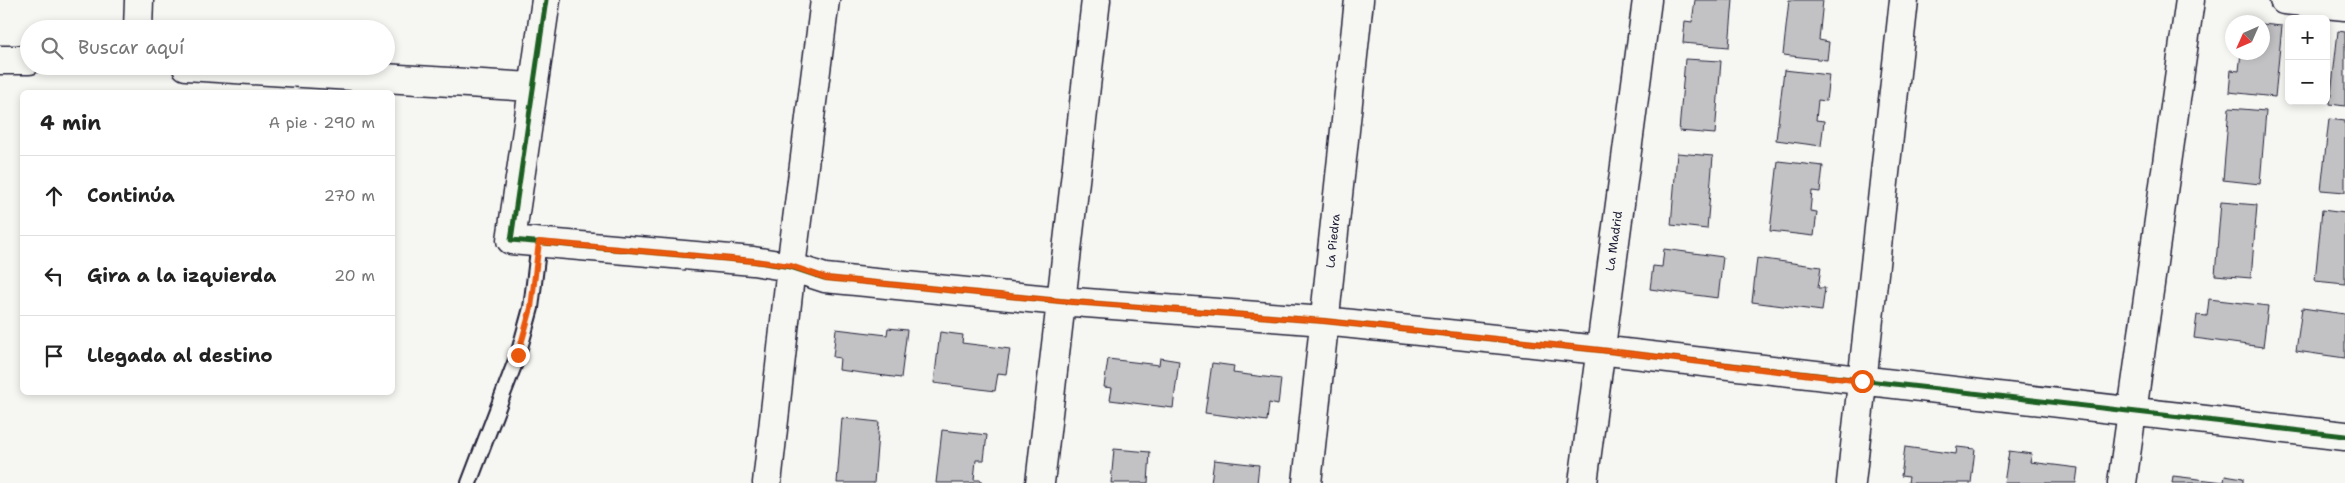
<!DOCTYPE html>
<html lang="es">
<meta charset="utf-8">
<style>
body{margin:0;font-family:"Shantell Sans",sans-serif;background:#f2f2f2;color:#222}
.controls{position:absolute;right:15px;top:15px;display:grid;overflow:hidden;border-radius:8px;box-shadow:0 2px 8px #0003}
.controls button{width:45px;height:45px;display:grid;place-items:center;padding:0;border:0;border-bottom:1px solid #e0e0e0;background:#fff;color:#222;font:25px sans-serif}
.compass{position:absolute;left:2225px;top:15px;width:45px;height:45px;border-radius:50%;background:#fff;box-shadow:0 2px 8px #0003;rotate:225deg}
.stop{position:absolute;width:15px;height:15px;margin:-11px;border:4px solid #ea580c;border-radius:50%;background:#fff}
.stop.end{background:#ea580c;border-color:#fff;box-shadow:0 1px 5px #0008}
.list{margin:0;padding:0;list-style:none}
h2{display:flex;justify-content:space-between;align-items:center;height:65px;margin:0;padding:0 20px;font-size:21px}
h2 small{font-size:16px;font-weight:400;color:#767676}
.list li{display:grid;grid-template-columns:32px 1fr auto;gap:15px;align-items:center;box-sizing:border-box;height:80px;padding:0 20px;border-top:1px solid #e0e0e0}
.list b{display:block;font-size:19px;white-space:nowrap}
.list em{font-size:16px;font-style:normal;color:#767676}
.icon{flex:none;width:28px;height:28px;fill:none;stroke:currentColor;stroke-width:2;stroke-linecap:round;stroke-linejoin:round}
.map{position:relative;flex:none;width:2345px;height:483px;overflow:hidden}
.search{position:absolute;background:#fff;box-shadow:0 2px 8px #0003;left:20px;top:20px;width:375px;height:55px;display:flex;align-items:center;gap:12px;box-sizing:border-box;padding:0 18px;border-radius:28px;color:#767676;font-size:19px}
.panel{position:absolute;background:#fff;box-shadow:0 2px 8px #0003;left:20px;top:90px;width:375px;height:305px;border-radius:8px}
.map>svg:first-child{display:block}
.building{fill:#c2c2c4;stroke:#22223b}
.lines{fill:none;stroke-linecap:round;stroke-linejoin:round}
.service-casing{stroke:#22223b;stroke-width:18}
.minor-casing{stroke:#22223b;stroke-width:31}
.service{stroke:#f6f6f2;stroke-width:14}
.minor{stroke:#f6f6f2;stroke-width:28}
.cycleway-casing{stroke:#f6f6f2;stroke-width:8}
.cycleway{stroke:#1b5e20;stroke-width:5}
.route{stroke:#ea580c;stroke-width:6}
.labels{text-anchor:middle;stroke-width:4;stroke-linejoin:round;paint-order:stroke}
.street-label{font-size:12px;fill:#22223b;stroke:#f6f6f2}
</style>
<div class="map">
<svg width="2345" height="483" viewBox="0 0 2345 483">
<rect width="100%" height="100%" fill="#f6f6f2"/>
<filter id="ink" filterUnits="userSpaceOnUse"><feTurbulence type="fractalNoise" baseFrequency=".02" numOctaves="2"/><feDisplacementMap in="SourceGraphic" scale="10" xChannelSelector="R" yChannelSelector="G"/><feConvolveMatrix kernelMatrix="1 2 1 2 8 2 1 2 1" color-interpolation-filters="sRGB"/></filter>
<g filter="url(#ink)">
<path class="building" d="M1695,0H1733L1729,47L1683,43L1685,21L1692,22Z
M1789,0H1823L1819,40L1829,42L1827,60L1783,55Z
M2262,24L2282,26L2275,97L2229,92L2231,70L2239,71L2241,52H2262Z
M2338,31L2345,32V106L2330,104Z
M1685,59L1721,61L1715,134L1679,131Z
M1784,70L1829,75L1826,101L1818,100L1816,120L1824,121L1821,146L1776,140Z
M2229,108L2266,111L2260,184L2223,180Z
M2329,119L2345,121V192L2321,190Z
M1677,153L1713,156L1707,229L1671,225Z
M1778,161L1823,166L1820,192L1812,191L1810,211L1817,212L1814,236L1770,231Z
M2221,202L2257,205L2251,278L2215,275Z
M2322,210L2345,213V284L2315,281Z
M1664,249L1723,257L1718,298L1650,289L1653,266L1662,267Z
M1757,258L1821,267L1818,288H1825L1822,311L1752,302Z
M2209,299L2268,306L2263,347L2194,338L2197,315L2207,316Z
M2302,308L2345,314V358L2296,351Z
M888,328L907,330L901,378L839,370L840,358L833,357L836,329L887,335Z
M940,332L963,335L962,343L1010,349L1006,374L998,373L995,391L934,383Z
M1160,358L1179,361L1173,408L1110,400L1112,388L1104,387L1108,359L1159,365Z
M1212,363L1234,366L1233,373L1281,379L1278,405L1269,403L1267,421L1205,413Z
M842,418L879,422L874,483H837Z
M942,430L987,435L984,460H976L974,480H981V483H936Z
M1905,447L1956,454L1957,447L1975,449L1971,483H1908L1909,477L1901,476Z
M1114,449L1150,452L1148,483H1111Z
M2009,451L2032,454L2030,462L2078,468L2076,483H2004Z
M1214,460L1259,465L1257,483H1211Z
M2225,475L2243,478V483H2172L2173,476L2224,482Z"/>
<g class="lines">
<defs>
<path id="service" d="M469,483L518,355L531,308L539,242"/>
<path id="minor" d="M546,0L511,240L753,261L791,267L825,278L1060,301L1324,321L1599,350L2345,436
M2284,0L2345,6
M138,29L139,0
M0,60H29
M186,66L532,87
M767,483L791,267L825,0
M1040,483L1096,0
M1307,483L1359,0
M1583,483L1647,0
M1851,483L1904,0
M2122,483L2190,0"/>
</defs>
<use href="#service" class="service-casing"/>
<use href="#minor" class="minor-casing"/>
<use href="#service" class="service"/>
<use href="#minor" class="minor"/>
<defs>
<path id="cycleway" d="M546,0L511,240L753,261L791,267L825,278L1060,301L1324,321L1599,350L2345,436"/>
</defs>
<use href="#cycleway" class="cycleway-casing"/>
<use href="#cycleway" class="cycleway"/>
</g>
</g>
<g class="lines" filter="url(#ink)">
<path class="route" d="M518,355L531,308L539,242L754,261L791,266L826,278L1060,301L1324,321L1600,350L1862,381"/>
</g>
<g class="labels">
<g class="street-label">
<text transform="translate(1333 241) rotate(-84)" y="4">La Piedra</text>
<text transform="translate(1614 241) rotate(-82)" y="4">La Madrid</text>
</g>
</g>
</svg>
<div class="controls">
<button>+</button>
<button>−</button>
</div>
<svg class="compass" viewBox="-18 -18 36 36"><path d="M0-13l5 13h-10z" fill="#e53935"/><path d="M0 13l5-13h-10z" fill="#767676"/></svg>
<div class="stop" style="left:1862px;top:381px"></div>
<div class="stop end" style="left:518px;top:355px"></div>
<div class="search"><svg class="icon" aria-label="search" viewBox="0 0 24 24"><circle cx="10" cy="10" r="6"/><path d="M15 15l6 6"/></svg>Buscar aquí</div>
<section class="panel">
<h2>4 min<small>A pie · 290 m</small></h2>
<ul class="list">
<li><svg class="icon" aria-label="ahead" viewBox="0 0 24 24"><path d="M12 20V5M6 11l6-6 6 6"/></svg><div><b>Continúa</b></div><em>270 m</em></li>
<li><svg class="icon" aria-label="left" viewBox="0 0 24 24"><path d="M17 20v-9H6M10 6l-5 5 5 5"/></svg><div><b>Gira a la izquierda</b></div><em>20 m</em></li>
<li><svg class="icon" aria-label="arrive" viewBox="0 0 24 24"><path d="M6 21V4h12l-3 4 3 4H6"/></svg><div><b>Llegada al destino</b></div></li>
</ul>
</section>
</div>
